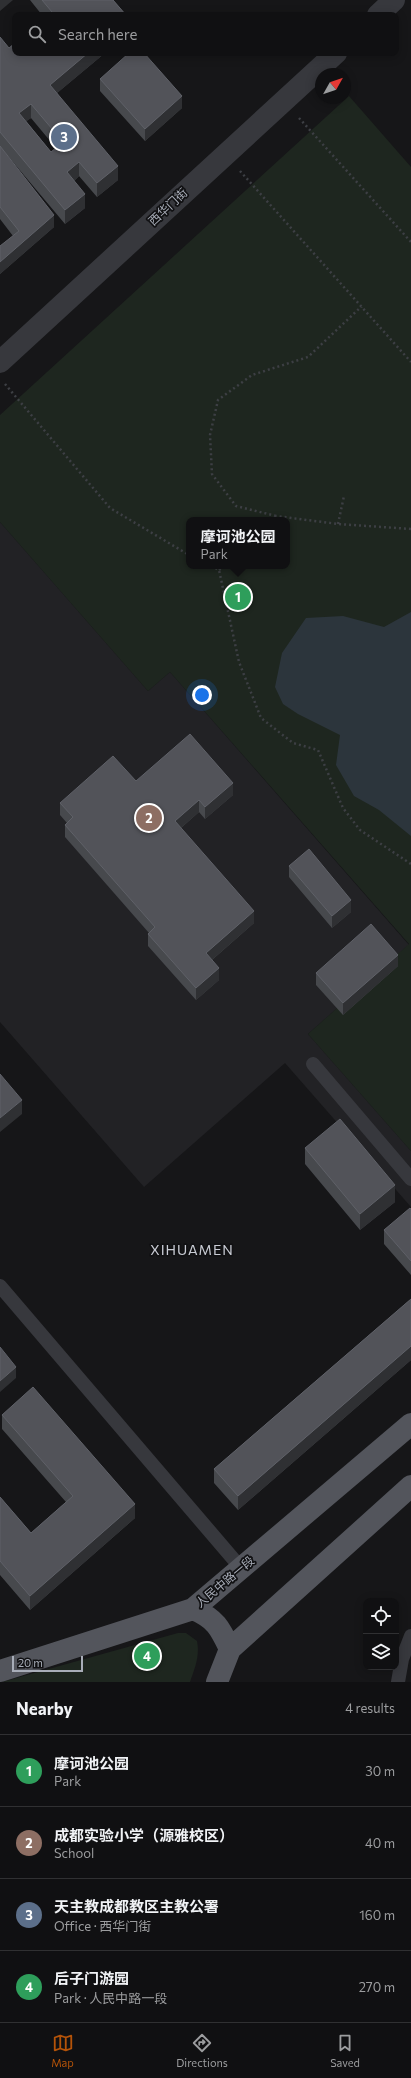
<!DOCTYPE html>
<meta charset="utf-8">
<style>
body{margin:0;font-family:Commissioner,"Noto Sans SC",sans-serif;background:#1e1e20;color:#f1f3f6}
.controls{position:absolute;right:12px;bottom:12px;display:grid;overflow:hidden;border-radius:8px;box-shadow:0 2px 10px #0003}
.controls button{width:36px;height:36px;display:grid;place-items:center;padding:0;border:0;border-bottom:1px solid #303032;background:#101012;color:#f1f3f6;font:20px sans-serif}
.compass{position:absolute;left:315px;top:68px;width:36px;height:36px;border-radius:50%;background:#101012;box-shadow:0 2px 10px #0003;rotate:50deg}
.scale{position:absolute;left:12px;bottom:10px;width:71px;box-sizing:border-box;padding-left:4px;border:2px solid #a8adb8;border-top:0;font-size:11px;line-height:14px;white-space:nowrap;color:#a8adb8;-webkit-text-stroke:3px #111113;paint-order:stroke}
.you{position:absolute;left:202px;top:695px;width:14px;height:14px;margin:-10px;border:3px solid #fff;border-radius:50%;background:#1a73e8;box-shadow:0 0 0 6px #1a73e833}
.badge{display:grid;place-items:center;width:26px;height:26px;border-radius:50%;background:#b45309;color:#fff;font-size:13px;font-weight:700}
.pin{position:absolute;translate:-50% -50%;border:2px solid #fff;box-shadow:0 1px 4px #0006}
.popup{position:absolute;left:186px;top:517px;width:104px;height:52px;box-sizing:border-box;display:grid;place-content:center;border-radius:8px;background:#101012;filter:drop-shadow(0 1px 3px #0005);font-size:13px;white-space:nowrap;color:#9c9d9f}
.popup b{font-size:15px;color:#f1f3f6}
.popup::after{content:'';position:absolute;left:50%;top:100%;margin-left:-8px;border:8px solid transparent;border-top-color:#101012}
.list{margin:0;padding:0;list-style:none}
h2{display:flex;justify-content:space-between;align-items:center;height:52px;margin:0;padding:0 16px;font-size:17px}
h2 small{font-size:13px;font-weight:400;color:#9c9d9f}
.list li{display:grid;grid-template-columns:26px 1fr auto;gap:12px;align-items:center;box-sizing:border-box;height:72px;padding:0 16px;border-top:1px solid #303032}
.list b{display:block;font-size:15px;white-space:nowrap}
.list p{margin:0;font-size:13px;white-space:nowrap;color:#9c9d9f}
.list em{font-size:13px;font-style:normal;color:#9c9d9f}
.icon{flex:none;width:22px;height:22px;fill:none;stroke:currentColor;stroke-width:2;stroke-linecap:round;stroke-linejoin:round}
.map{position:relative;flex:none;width:411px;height:1682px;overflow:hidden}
.search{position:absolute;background:#101012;box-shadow:0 2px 10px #0003;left:12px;right:12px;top:12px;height:44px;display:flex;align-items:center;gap:10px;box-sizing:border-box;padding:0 14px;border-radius:8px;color:#9c9d9f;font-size:15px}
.sheet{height:340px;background:#101012}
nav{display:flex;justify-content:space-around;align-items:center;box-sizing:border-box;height:56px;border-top:1px solid #303032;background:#101012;font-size:11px;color:#9c9d9f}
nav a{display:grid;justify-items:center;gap:2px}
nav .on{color:#b45309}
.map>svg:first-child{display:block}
.built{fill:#222225}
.green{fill:#1e261f;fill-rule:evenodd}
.water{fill:#2c353c}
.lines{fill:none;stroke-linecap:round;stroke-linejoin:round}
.path{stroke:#3d3f44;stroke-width:2.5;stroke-dasharray:2 3;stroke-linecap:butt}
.service{stroke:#37383d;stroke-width:14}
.minor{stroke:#37383d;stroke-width:22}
.primary{stroke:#53555c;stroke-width:22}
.wall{fill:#47494d;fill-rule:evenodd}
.shaded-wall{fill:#2f3033}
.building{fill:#525359;stroke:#5f6168;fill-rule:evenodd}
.labels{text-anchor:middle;stroke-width:3.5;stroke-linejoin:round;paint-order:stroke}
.street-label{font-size:12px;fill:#a8adb8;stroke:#111113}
.quarter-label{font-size:14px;letter-spacing:1px;fill:#c9ccd4;stroke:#111113}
</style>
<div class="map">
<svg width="411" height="1682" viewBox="0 0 411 1682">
<rect width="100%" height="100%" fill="#161618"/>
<path class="built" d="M0,522L148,691L170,672L409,945L308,1034L411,1151V1207L285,1063L144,1187L0,1022Z"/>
<path class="green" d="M349,96L411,167V1151L308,1034L409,944L170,672L148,691L0,522V415ZM189,520H287V566H189Z
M178,1633H186L197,1641C200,1656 195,1668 190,1682H2Z"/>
<path class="water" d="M411,612V836L379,810L354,796L336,765L340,735L298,714L283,704L275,687L282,653L306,618L343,616L384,627Z"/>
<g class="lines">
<path class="path" d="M299,118L411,242
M240,171L411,362
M5,384L110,508L189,555
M276,516L236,506L212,474L210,435L218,400L252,375L308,357L362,306
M271,520L276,516L338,524L411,529
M338,524L344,496
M211,566L219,570L239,662L261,718L293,743L318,750L343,808L360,830L411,864
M219,570L223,566"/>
<path class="service" d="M313,1064L411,1179
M0,1286L241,1568
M398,1682L402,1659L411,1636"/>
<path class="minor" d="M378,15L394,0
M0,362L336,53"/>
<path class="primary" d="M193,1609C216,1619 220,1628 230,1649
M0,1671L193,1609L411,1424
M217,1682L230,1649L411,1486"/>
</g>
<path class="wall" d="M30,0H113L126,15H42Z
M0,37L9,48L105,53L57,93L118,180L97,197L79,176L74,181L85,208L65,224L2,149L54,227L0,274V246L13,236L0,219ZM31,118L56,148L51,152L26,121Z
M100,79L182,108L145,141L100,91Z
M136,781L233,795L205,819L199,812L181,828L254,923L212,960L219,980L196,1000L148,946V934L149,933L65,837V825L67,823L60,815V803Z
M289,866L351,912L332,928L289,877Z
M398,966L343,1015L316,985V973Z
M305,1148L395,1202L360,1230L305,1164Z
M411,1209V1275L384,1244V1230Z
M411,1299V1360L238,1510L214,1483V1469Z
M2,1415L135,1518L30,1610L0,1575V1497L31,1533L66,1502L2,1429Z"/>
<path class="shaded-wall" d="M0,0H13L0,11Z
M88,53H105L50,99V85Z
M182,96V108L145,141V129Z
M31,104V118L19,127V113Z
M79,162V176L67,187V172Z
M118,166V180L97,197V183Z
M85,194V208L65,224V210Z
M54,215V227L0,274V262Z
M233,783V795L205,819V807Z
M199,800V812L175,833V821Z
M351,900V912L332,928V916Z
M254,911V923L206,965V953Z
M398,955V966L343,1015V1003Z
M219,968V980L196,1000V988Z
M22,1100V1114L0,1132V1118Z
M395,1185V1202L360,1230V1214Z
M411,1346V1360L238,1510V1496Z
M16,1367V1378L0,1392V1381Z
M135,1504V1518L30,1610V1596Z"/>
<path class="building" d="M42,0H113L126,15H48L52,12Z
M0,37L9,48L15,43V53H88L50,85L118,166L97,183L79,162L67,172L85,194L65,210L0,132ZM31,104L63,142L51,152L19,113Z
M129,53H144L182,96L145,129L100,79Z
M0,146L54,215L0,262V246L19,231L0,207Z
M190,734L233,783L205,807L199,800L175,821L254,911L206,953L219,968L196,988L148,934L155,927L65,825L73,817L60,803L113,756L136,781Z
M309,849L351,900L332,916L289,866Z
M371,924L398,955L343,1003L316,973Z
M0,1074L22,1100L0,1118Z
M340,1119L395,1185L360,1214L305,1148Z
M410,1208L411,1209V1261L384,1230Z
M411,1299V1346L238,1496L214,1469Z
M0,1347L16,1367L0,1381Z
M33,1387L135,1504L30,1596L0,1561V1497L31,1533L73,1496L2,1415Z"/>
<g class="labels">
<g class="street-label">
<text transform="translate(168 207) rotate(-43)" y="4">西华门街</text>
<text transform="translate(225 1582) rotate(-40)" y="4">人民中路一段</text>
</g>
<g class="quarter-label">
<text x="192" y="1255">XIHUAMEN</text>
</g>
</g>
</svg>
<div class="controls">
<button><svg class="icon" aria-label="locate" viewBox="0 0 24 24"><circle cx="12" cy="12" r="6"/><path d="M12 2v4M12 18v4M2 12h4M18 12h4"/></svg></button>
<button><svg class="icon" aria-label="layers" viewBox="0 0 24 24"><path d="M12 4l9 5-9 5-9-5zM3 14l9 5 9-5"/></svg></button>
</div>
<svg class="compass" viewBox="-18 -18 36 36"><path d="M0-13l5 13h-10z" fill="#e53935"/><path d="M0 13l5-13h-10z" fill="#9c9d9f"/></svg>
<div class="scale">20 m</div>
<div class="you"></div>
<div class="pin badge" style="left:238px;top:597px;background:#2e9e5b">1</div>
<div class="popup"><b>摩诃池公园</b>Park</div>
<div class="pin badge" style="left:149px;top:818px;background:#8d6e63">2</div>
<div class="pin badge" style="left:64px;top:137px;background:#5c6f8a">3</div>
<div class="pin badge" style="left:147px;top:1656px;background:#2e9e5b">4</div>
<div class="search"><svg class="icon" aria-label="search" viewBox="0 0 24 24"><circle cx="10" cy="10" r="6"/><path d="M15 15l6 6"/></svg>Search here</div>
</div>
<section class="sheet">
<h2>Nearby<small>4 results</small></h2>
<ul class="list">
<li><span class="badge" style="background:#2e9e5b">1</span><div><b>摩诃池公园</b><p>Park</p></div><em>30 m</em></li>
<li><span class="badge" style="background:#8d6e63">2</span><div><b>成都实验小学（源雅校区）</b><p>School</p></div><em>40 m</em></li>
<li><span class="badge" style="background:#5c6f8a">3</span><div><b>天主教成都教区主教公署</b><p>Office · 西华门街</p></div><em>160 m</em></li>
<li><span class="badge" style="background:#2e9e5b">4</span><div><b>后子门游园</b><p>Park · 人民中路一段</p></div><em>270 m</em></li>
</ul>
</section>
<nav>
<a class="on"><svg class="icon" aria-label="map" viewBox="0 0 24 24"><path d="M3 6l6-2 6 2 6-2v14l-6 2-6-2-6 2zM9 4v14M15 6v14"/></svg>Map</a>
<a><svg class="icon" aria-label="directions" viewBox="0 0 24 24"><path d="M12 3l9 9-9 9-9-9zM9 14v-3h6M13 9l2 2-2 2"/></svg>Directions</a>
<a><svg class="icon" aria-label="saved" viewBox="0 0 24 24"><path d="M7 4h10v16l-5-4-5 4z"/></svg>Saved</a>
</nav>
